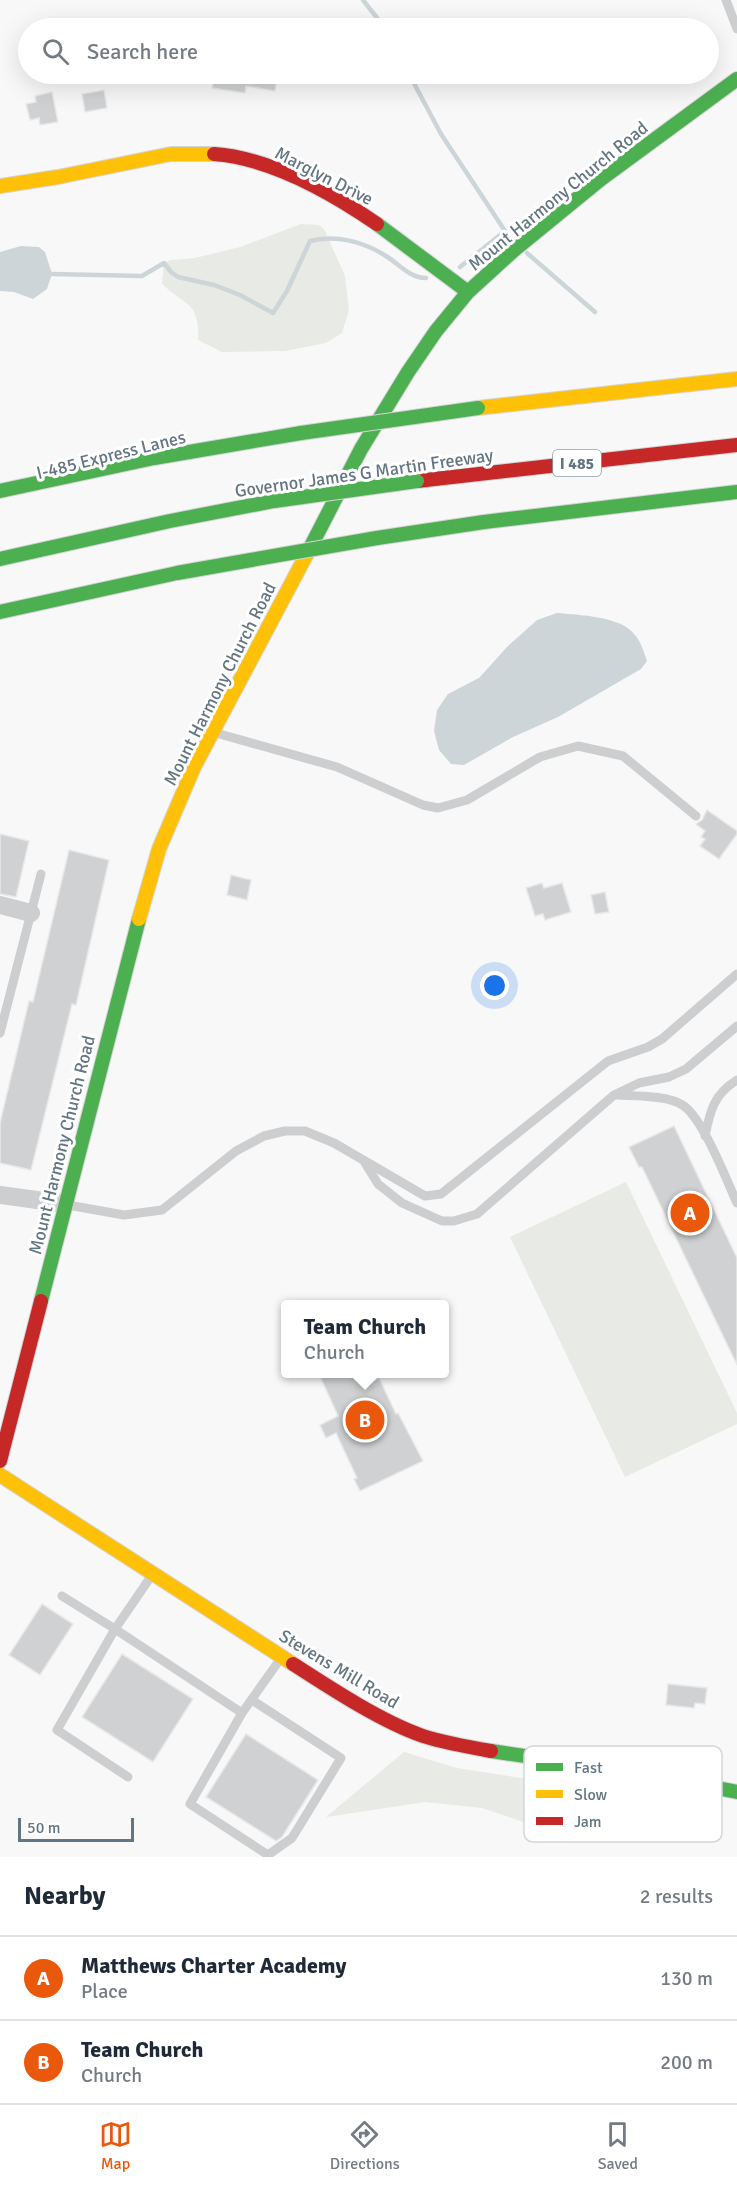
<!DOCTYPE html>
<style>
body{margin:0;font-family:Signika,sans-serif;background:#f2f2f3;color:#1f2937}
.scale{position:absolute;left:18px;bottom:15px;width:116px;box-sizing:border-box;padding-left:6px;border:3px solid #647582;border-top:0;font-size:16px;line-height:21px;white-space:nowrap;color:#647582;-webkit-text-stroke:4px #fff;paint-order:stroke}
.you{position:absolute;left:495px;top:986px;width:21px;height:21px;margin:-15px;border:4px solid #fff;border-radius:50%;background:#1a73e8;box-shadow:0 0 0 9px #1a73e833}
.badge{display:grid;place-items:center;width:39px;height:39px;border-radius:50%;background:#ea580c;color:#fff;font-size:20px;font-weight:700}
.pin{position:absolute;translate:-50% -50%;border:3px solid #fff;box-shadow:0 2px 6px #0006}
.popup{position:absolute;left:281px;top:1300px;width:168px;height:78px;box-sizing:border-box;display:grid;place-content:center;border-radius:6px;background:#fff;filter:drop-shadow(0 2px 4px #0005);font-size:20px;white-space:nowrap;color:#747a83}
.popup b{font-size:22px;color:#1f2937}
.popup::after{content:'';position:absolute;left:50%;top:100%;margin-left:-12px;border:12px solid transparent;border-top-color:#fff}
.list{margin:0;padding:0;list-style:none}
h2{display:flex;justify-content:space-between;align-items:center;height:78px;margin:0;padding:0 24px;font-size:26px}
h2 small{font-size:20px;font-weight:400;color:#747a83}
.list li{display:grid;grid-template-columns:39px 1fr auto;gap:18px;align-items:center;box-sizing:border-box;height:84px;padding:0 24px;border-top:2px solid #e0e1e3}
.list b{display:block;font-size:22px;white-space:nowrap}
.list p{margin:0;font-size:20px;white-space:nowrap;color:#747a83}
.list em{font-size:20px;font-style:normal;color:#747a83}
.icon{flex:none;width:33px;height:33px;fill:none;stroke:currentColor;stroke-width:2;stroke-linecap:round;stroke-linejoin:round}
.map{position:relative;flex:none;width:737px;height:1857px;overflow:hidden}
.search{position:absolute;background:#fff;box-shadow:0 6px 24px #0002;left:18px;right:18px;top:18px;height:66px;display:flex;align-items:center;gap:15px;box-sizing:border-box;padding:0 21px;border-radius:33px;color:#747a83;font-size:22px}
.sheet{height:246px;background:#fff}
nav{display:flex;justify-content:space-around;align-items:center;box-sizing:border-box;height:84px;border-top:2px solid #e0e1e3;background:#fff;font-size:16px;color:#747a83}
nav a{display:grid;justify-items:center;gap:3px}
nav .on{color:#ea580c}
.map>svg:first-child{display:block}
.green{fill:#e7eae5}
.water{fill:#cdd5d8}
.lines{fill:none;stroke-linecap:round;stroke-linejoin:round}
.stream{stroke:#cdd5d8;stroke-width:4.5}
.building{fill:#cfd1d2;stroke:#e8e8e8;stroke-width:1.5}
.fast-casing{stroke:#d4d5d6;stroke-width:16}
.slow-casing{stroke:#d4d5d6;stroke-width:16}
.jam-casing{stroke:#d4d5d6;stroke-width:16}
.lane{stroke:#cdcecf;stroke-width:9}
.street{stroke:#cdcecf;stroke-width:18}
.fast{stroke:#4caf50;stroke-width:14}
.slow{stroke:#ffc107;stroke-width:14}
.jam{stroke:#c62828;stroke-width:14}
.fast-bridge-casing{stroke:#d4d5d5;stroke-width:16;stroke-linecap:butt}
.fast-bridge{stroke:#4caf50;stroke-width:14}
.labels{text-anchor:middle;stroke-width:6;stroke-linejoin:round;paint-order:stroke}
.shield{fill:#fff;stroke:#929ea8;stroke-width:1.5}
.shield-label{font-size:16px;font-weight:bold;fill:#647582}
.street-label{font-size:18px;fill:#647582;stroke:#fff}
.key{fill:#fff;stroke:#d0d6da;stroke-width:1.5}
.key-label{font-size:16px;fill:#647582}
</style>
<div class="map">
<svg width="737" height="1857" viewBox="0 0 737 1857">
<rect width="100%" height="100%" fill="#f8f8f8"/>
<path class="green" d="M301,224L319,225L324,229L345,276L349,310L342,333L326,343L285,351L222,352L198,340C200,301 185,306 162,284L164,263L171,260L195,258L240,247Z
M626,1182L737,1413V1424L625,1477L510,1237Z
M404,1752L457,1768L552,1783L561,1800L558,1823L541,1828L482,1808L425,1802L326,1817Z"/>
<path class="water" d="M21,246L39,247L45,252L52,274L47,289L33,299L14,292L0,291V252Z
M557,613C578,615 622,616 635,635C641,642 644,652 647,661L641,669L558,717L513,737L464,765L451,764L439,750L434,731L437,710L448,694L479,678L507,647L537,620Z"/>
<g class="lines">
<path class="stream" d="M363,0L385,28
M409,74L441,134L505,231L460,267
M527,253L595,312
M52,274L142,276L164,263L171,272L178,277L214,285L240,295L273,313L287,291L310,241C336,234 364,242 386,256C399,264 410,278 426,278"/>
</g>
<path class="building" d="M214,74H278L275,91L246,86L245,93L212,88Z
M104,90L107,108L85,112L82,94Z
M52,92L58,122L40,125L39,118L30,120L26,104L36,102L35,96Z
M707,810L737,831V834L719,859L700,846L705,839L701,837L705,831L696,824L702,820Z
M0,834L29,841L16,897L0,894Z
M69,850L109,860L76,1005L72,1004L31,1170L0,1163V1123L29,1001L33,1002Z
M231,875L251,880L247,900L227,895Z
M542,883L544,888L562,883L571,912L545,920L543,914L535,916L526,888Z
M605,892L609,912L595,914L591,895Z
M674,1126L737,1258V1365L642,1167H639L629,1147Z
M319,1374H363L367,1383L379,1378L396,1414L398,1413L423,1461L360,1491L354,1479L357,1478L336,1433L326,1438L320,1425L338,1416Z
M42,1604L73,1624L40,1675L9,1655Z
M122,1654L193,1699L153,1762L82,1717Z
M668,1684L707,1688L705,1704L695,1703L694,1708L666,1705Z
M246,1734L318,1780L282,1837L276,1841L206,1797Z"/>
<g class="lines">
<defs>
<path id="fast" d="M377,224L468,292
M0,491L154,458L301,433
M377,538L484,522L737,492
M309,550L361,449L408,372L436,331L468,292L513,251L601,179L737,79
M0,559L170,521L274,501
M0,612L177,573L251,560
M41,1301L139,919
M491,1751L645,1774L737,1792"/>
<path id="slow" d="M0,186L58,177L171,154H214
M478,408L737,379
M139,919L159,849L194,767L309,550
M0,1475L293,1664"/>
<path id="jam" d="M214,154C270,158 332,193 377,224
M417,481L737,445
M0,1461L41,1301
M293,1664C330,1688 382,1722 423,1736C445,1743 468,1747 491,1751"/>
</defs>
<use href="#fast" class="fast-casing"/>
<use href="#slow" class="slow-casing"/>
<use href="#jam" class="jam-casing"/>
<path class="lane" d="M726,0L737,29
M216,733L337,767L423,805L438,808L467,800L540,757L578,746L623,756L696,816
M0,1033L41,874
M617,1095C635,1096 669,1095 684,1106C704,1121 726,1179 737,1203
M705,1136C710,1111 714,1094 737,1080
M365,1163L378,1184L402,1203L442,1221H454L477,1214L614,1095L639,1083L669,1077L686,1069L737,1026
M68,1205L124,1215L162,1210L236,1151L264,1136L285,1131H305L334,1143L425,1196L441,1194L608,1061L648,1047L662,1039L737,974
M62,1596L115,1629L152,1575
M242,1713L190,1804L268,1855L292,1838L341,1758L252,1700
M128,1777L57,1730L115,1629L242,1713L281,1658"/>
<path class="street" d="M0,905L31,913
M0,1195L66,1204"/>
<use href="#fast" class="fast"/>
<use href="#slow" class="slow"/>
<use href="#jam" class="jam"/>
<defs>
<path id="fast-bridge" d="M301,433L478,408
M274,501L417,481
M251,560L377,538"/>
</defs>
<use href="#fast-bridge" class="fast-bridge-casing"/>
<use href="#fast-bridge" class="fast-bridge"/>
</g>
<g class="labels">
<rect class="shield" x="553" y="450" width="48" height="26" rx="4.5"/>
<g class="shield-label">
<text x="577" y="469">I 485</text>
</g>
<g class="street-label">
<text transform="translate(324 176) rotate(27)" y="6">Marglyn Drive</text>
<text transform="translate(558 196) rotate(-39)" y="6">Mount Harmony Church Road</text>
<text transform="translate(111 455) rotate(-14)" y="6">I-485 Express Lanes</text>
<text transform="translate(364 473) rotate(-8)" y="6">Governor James G Martin Freeway</text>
<text transform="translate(220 684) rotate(-63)" y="6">Mount Harmony Church Road</text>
<text transform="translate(62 1145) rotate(-76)" y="6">Mount Harmony Church Road</text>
<text transform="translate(339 1669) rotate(31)" y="6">Stevens Mill Road</text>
</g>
</g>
<rect x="524" y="1746" width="198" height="96" rx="9" class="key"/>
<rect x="536" y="1763" width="27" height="8" fill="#4caf50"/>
<rect x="536" y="1790" width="27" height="8" fill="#ffc107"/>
<rect x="536" y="1817" width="27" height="8" fill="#c62828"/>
<g class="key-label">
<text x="574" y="1773">Fast</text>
<text x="574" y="1800">Slow</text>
<text x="574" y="1827">Jam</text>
</g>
</svg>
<div class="scale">50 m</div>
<div class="you"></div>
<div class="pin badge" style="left:690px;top:1213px">A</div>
<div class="pin badge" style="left:365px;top:1420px">B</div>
<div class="popup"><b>Team Church</b>Church</div>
<div class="search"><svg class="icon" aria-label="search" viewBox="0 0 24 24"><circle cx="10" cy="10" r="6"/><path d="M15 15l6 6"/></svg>Search here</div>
</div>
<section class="sheet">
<h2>Nearby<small>2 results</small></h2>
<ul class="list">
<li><span class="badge">A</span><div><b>Matthews Charter Academy</b><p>Place</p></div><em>130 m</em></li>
<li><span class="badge">B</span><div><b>Team Church</b><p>Church</p></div><em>200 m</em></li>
</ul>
</section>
<nav>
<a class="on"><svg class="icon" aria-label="map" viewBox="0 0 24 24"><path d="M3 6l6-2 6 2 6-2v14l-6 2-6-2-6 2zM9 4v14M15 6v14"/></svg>Map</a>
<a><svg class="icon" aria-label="directions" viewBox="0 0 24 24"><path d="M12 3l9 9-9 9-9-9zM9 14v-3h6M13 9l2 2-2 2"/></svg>Directions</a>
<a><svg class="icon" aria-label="saved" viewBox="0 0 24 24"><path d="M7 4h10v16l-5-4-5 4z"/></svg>Saved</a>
</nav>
